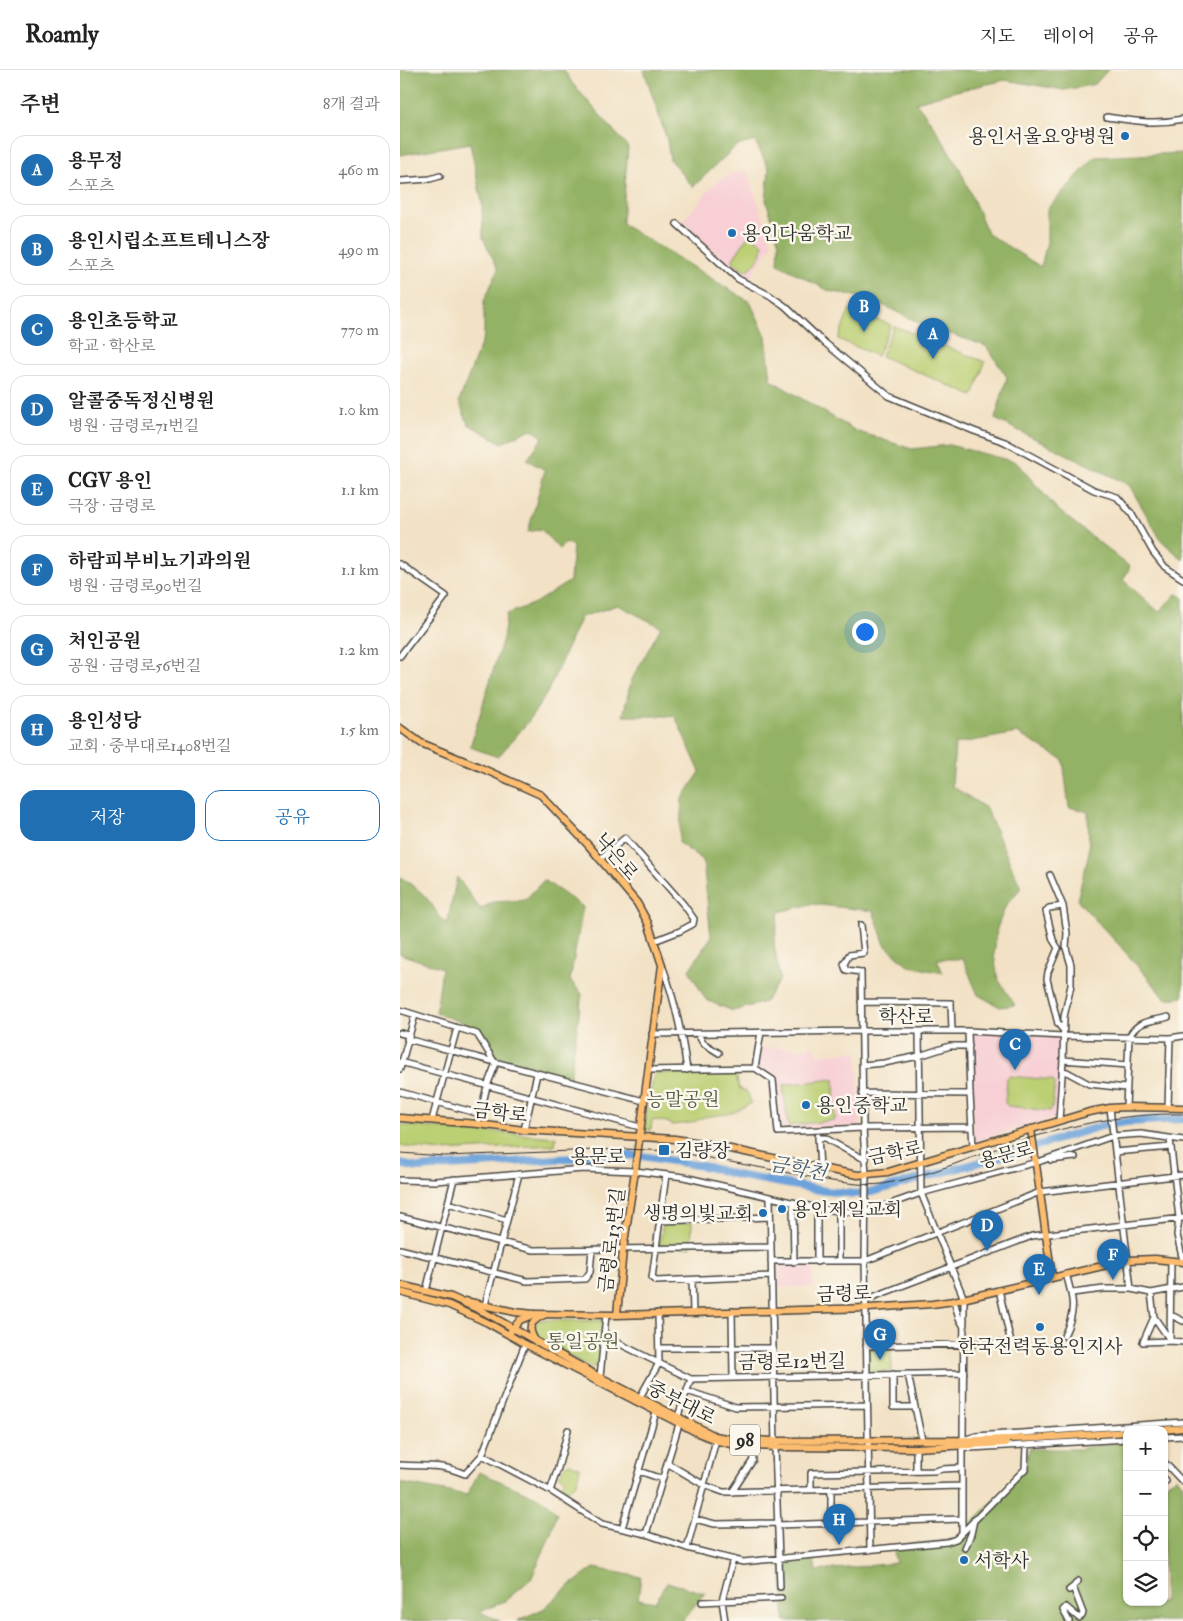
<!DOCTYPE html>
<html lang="ko">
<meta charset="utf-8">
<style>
body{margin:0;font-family:"IM FELL Double Pica","Noto Serif KR",serif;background:#f2f2f2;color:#222}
.controls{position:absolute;right:15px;bottom:15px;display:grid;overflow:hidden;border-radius:10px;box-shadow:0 1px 4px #0004}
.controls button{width:45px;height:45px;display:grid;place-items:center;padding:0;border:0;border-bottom:1px solid #e0e0e0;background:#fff;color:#222;font:25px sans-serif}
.you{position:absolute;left:464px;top:561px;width:18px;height:18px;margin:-12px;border:4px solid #fff;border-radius:50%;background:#1a73e8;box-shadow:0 0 0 8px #1a73e833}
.badge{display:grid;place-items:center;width:32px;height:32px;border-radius:50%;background:#1f6fb2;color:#fff;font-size:16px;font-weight:700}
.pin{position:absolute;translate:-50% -41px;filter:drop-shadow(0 1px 2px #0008)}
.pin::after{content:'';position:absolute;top:26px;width:18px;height:15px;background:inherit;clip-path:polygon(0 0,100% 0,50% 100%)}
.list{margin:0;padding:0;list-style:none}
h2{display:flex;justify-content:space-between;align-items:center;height:65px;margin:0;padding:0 20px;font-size:21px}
h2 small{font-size:16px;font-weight:400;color:#767676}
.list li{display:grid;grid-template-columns:32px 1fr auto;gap:15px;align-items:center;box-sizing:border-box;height:70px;margin:0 10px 10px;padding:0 10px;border:1px solid #e0e0e0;border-radius:15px}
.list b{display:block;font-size:19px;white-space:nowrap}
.list p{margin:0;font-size:16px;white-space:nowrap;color:#767676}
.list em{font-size:16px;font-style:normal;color:#767676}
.actions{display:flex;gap:10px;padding:15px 20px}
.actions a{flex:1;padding:11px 0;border:1px solid #1f6fb2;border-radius:15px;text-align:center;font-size:18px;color:#1f6fb2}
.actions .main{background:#1f6fb2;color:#fff}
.icon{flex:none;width:28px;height:28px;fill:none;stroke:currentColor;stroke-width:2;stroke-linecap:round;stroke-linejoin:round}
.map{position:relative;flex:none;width:783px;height:1551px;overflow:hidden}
header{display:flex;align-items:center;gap:30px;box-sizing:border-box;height:70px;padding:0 25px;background:#fff;border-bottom:1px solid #e0e0e0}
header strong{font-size:24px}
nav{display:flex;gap:28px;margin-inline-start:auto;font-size:18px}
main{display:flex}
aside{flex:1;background:#fff}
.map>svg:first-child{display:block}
.built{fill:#f7cfd4}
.green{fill:#bbcf73;stroke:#737d4f}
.forest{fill:#94b265;stroke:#606e48}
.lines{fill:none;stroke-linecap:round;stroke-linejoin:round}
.river{stroke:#6da3da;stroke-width:8}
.minor-casing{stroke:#494642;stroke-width:8}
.major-casing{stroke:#494642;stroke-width:9}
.minor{stroke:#fff;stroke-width:5}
.major{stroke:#fcbd6f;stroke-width:6}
.tram{stroke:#2b2b2b;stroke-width:1}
.poi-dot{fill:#1f6fb2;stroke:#fbf7ec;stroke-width:2}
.labels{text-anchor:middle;stroke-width:5;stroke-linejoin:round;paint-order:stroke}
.shield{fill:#fbf7ec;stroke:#696865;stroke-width:1}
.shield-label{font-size:18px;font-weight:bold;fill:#2b2b2b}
.poi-label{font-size:19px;fill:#2b2b2b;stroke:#fbf7ec;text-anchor:start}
.street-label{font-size:19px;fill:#2b2b2b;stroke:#fbf7ec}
.park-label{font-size:19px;fill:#565c41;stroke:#fbf7ec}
.water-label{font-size:20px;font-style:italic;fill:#455b71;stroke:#fbf7ec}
</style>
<header>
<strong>Roamly</strong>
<nav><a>지도</a><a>레이어</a><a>공유</a></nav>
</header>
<main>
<aside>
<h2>주변<small>8개 결과</small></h2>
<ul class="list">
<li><span class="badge">A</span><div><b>용무정</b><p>스포츠</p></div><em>460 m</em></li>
<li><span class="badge">B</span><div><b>용인시립소프트테니스장</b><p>스포츠</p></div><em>490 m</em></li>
<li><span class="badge">C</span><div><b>용인초등학교</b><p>학교 · 학산로</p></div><em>770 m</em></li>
<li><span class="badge">D</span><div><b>알콜중독정신병원</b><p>병원 · 금령로71번길</p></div><em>1.0 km</em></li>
<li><span class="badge">E</span><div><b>CGV 용인</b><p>극장 · 금령로</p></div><em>1.1 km</em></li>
<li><span class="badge">F</span><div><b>하람피부비뇨기과의원</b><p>병원 · 금령로90번길</p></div><em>1.1 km</em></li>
<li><span class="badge">G</span><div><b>처인공원</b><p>공원 · 금령로56번길</p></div><em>1.2 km</em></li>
<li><span class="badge">H</span><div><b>용인성당</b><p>교회 · 중부대로1408번길</p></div><em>1.5 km</em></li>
</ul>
<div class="actions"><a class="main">저장</a><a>공유</a></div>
</aside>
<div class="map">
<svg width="783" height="1551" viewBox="0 0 783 1551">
<rect width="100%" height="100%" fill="#fbf7ec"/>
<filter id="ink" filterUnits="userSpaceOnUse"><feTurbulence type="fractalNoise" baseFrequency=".02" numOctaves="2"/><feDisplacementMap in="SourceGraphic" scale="10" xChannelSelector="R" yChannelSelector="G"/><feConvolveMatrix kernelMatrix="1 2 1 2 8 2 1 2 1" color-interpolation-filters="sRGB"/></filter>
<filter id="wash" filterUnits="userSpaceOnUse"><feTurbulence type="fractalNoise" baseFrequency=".0096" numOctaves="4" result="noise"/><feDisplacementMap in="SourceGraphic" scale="20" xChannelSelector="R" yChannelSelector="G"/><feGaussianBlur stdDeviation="1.12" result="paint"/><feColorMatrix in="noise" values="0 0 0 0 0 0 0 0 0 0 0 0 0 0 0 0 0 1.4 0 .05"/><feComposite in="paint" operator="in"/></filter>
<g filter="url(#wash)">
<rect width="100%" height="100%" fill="#f2e1c4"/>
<path class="built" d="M347,101L372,174L350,208L337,204L283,151L318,110L334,102Z
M568,961L663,966L657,1047L574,1072Z
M414,975L418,985L458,981L460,1056L380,1060L374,1009L357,997L360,977L402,979Z
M413,1194V1217H379V1195Z"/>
<path class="green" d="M352,166L363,174C364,182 354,198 346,201L334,193L333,189L347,168Z
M450,239L491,255L477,286L438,269Z
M494,256L585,292L573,326L481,286Z
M254,1003L336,1004L339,1018L348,1023L351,1033L332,1043L304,1047L291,1053L272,1055L267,1052L252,1050L251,1060L244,1059Z
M610,1006L652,1010L655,1013L652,1038L650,1041L608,1036L605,1033L607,1008Z
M434,1009L435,1050L388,1056L383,1015Z
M0,1055L156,1067L155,1075L41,1081L0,1076Z
M292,1152L291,1177L259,1178L263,1153Z
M137,1250L205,1251L201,1292L191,1298L135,1266L132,1261Z
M491,1278L492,1301L468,1302V1279Z
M170,1393L180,1398L177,1412L167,1421L161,1414L165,1410L159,1405L163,1401L161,1399Z"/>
<path class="forest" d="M0,0H164L172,13L228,77L222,154L350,232L366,266L371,310L456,361L512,379L549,375L616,392L657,439L730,497L723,510L759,542L776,524L783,527V927L766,929L720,876L677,830L689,782L688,742L669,737L663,690L617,663L555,674L552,716L586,738L621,818L606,835L597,858L594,885L598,909L615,935L600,937L578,925L563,889H537L543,903L509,896L485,875L473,841L412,834L379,842L374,874L380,909L365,932L333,941L306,930L289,900L311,867L303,790L279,773L282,729L300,702L275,646H223L231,611L261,557L218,535L181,547L147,623L128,652L98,687L70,677L103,568L107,544L135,533L170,511L173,476L166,472L159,479L141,459L128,462L145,400L127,390L143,367L131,359L102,373L68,354L59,331L84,266V231L98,199L83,168L82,133L70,73L0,85Z
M244,0H708L695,14L664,20L605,10L552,22L516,32L533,55L560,99L588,164L641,197L647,172V139L695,87L783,83V490L761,470L729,415L595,349L607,307L586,276L524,255L470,229L429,221L378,194L379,173L366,130L369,99L355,71L336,76L293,117L270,90L267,70Z
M57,807L80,839L94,832L125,830L144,810L183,837L170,910L182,924L170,1007L98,989L78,958L36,943L42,898L0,884V808C12,814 24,823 32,835C37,843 40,848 47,854Z
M727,1371V1532H764V1415L777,1407L783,1414V1551H385L381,1491L414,1487L416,1501L496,1493L493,1477L556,1469L625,1399L629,1379H678Z
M79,1402L145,1431L157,1443L151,1463L132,1508L105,1531L80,1542L100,1551H0V1413L67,1425Z
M194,1498L241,1507L238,1529L255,1532L267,1512L305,1523L282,1551H117L143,1539L168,1517Z"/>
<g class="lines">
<path class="river" d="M0,1094L18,1098L220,1085L242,1086L308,1097L336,1105L426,1121L455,1124L472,1122L617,1082L701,1056L726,1052L783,1049"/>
</g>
</g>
<g filter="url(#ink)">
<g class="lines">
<defs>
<path id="minor" d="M707,47C734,51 755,55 783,49
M0,111L30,109L40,106
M277,154L338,209L369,225L385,236L419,268L489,326L574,361L605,372L694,420L717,427L731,443L753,482L765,497L783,509
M0,494L46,526L0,586
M200,789L225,768L284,835L294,849L293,854L280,861L254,871
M650,805L663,836L667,863L666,878L671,895V915L664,947L663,990L659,1051
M461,855L464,883L449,885L444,894L446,900L461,902L463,1058L466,1105L465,1191L470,1480
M658,878L648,902L647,909L658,954L663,960
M658,878L653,870L646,841L649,838L663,836
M262,895C275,929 282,964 287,1000
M461,932L551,933L552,961
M0,940L77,964L95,993
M519,961L521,1123L564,1229L563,1370L576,1366L783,1352
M568,961L570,1024L573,1077
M361,962L355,998L373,1010L378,1062L463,1058L571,1057
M0,963L8,965
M252,964L461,961H568L663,966L770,968L783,966
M298,964L303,973L319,983
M7,969L244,1031
M663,990L728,995
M0,992L240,1057
M462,995L484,993L519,986L550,976H569
M0,999L15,945
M248,1000L355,998
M662,1001L667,1002L689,1014L726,1018
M0,1022L80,1044
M462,1023L570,1024
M726,1037L729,967C738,949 752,952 768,947
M768,1037L770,968
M710,1038L731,1219
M32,1050L57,958
M78,1054L87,1016L96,993
M124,1060L137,1004
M418,1066L420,1098
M418,1068H426C428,1070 462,1089 466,1089
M770,1069L779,1148L777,1165L783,1191
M715,1082L771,1077
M651,1090L675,1087
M266,1105L252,1208L256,1211L371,1206
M0,1110L35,1111L184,1099L235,1101L284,1107L417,1138L439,1141L465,1143L521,1123L641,1091L713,1066L741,1064L783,1070
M370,1127L375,1377L380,1517
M393,1132L394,1192
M48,1133L107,1150
M439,1141V1191
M0,1147L133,1180L370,1177
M261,1151L370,1147
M0,1179L127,1211L185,1209L190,1202L192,1179
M371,1191H465L640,1122L783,1105
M417,1192V1138
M292,1210L293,1242
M26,1221L54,1109
M672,1223L704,1219H731L751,1223L783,1217
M751,1223L754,1247L743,1272L770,1271L783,1272
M465,1230L632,1166L783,1148
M554,1231L559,1248L564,1257
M85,1235L119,1104
M332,1241L333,1308
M771,1245L783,1251
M754,1247L770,1270
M204,1266L291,1309L564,1303
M664,1266C676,1240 674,1231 666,1204
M770,1271L771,1191
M466,1276L611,1273L599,1220
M259,1278H373
M493,1304V1337H514
M508,1304L522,1370
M200,1307L206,1245
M287,1321L336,1337L467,1335
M240,1327L259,1293L258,1243
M278,1346L291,1309
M764,1367L783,1366
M82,1385L149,1420L202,1454L246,1464L287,1478L343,1492L547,1472L556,1469L625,1399L626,1376
M764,1392L783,1412
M267,1393L304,1415L323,1422L562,1416
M0,1395C27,1397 39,1393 65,1404L82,1385L125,1274
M239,1401L262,1409
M516,1401V1378
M764,1409L766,1411
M431,1419V1454
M411,1420V1403L535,1401L542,1399L562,1398
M150,1421L158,1398L168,1360
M332,1422L353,1390L352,1377
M295,1449L315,1454L377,1453
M377,1455L562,1449
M222,1458L256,1342
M562,1461V1376L570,1378L727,1369
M246,1464L279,1354
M287,1478L316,1370
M565,1478L571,1464L574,1450
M673,1517L678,1511
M302,1532L381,1528
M325,1551L322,1531L333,1489
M669,1551L663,1540L666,1537L679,1548L682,1546L683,1543L673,1517L669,1520"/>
<path id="major" d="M0,658L21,673L79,697L141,725L189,776L237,833L248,853L262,895L235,1101L223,1180L217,1245
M0,1048L78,1054L124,1060L275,1069L307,1074L420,1098L458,1105L488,1102L689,1042L710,1038L726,1037L783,1038
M631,1059L652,1208
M0,1215L51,1227L84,1242L200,1307L315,1366L331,1369L375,1371L576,1370L639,1368L727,1362
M0,1222L49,1235L88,1253L125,1274L298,1363L318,1371L336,1375L375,1377L516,1378L606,1373
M65,1231L115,1242L134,1244
M111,1261L120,1250L135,1244L217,1245L469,1238L532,1234L554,1231L728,1190L755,1189L783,1192
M136,1272C127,1258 129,1252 144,1245
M763,1360L783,1358"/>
</defs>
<use href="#minor" class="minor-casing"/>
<use href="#major" class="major-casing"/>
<use href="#minor" class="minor"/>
<use href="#major" class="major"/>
<path class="tram" d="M0,1083L45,1086L224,1079L272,1081L432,1111C449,1113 465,1116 482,1114C530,1107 576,1084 623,1070C676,1054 728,1043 783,1044"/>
</g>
</g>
<g class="poi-dot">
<circle cx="725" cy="66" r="5"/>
<circle cx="332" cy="163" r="5"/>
<circle cx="406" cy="1035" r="5"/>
<rect x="258" y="1074" width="12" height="12" rx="2.5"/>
<circle cx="382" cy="1139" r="5"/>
<circle cx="363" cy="1143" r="5"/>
<circle cx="640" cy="1257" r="5"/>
<circle cx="564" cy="1490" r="5"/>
</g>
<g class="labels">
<rect class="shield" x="330" y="1354.5" width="30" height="31" rx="4"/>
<g class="shield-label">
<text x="345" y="1376">98</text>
</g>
<g class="poi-label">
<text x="715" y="73" text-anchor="end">용인서울요양병원</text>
<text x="342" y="170">용인다움학교</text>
<text x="416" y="1042">용인중학교</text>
<text x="275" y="1087">김량장</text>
<text x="392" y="1146">용인제일교회</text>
<text x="353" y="1150" text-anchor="end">생명의빛교회</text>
<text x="640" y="1283" text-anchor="middle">한국전력동용인지사</text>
<text x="574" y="1497">서학사</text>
</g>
<g class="street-label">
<text transform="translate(217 786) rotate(50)" y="7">낙은로</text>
<text x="506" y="953">학산로</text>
<text transform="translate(100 1042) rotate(6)" y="7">금학로</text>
<text transform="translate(495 1082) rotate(-12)" y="7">금학로</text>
<text transform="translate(606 1084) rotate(-15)" y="7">용문로</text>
<text x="198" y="1093">용문로</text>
<text transform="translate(211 1170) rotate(-83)" y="7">금령로13번길</text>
<text transform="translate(444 1223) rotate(-2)" y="7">금령로</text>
<text transform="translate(392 1291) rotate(-1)" y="7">금령로12번길</text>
<text transform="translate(282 1332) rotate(27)" y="7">중부대로</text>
</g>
<g class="park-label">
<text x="283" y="1036">능말공원</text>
<text x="183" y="1278">통일공원</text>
</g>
<g class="water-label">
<text transform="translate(398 1098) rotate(10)" y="7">금학천</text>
</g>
</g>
</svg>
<div class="controls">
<button>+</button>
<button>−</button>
<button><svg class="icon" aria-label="locate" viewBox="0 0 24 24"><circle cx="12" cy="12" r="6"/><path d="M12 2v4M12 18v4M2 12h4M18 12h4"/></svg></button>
<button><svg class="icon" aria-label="layers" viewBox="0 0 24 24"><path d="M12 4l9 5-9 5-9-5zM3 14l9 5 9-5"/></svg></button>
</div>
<div class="you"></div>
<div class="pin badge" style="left:533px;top:289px">A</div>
<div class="pin badge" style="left:464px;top:262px">B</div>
<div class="pin badge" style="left:615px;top:1000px">C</div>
<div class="pin badge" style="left:587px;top:1181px">D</div>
<div class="pin badge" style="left:639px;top:1225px">E</div>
<div class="pin badge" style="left:713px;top:1210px">F</div>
<div class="pin badge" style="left:480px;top:1290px">G</div>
<div class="pin badge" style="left:439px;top:1475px">H</div>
</div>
</main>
